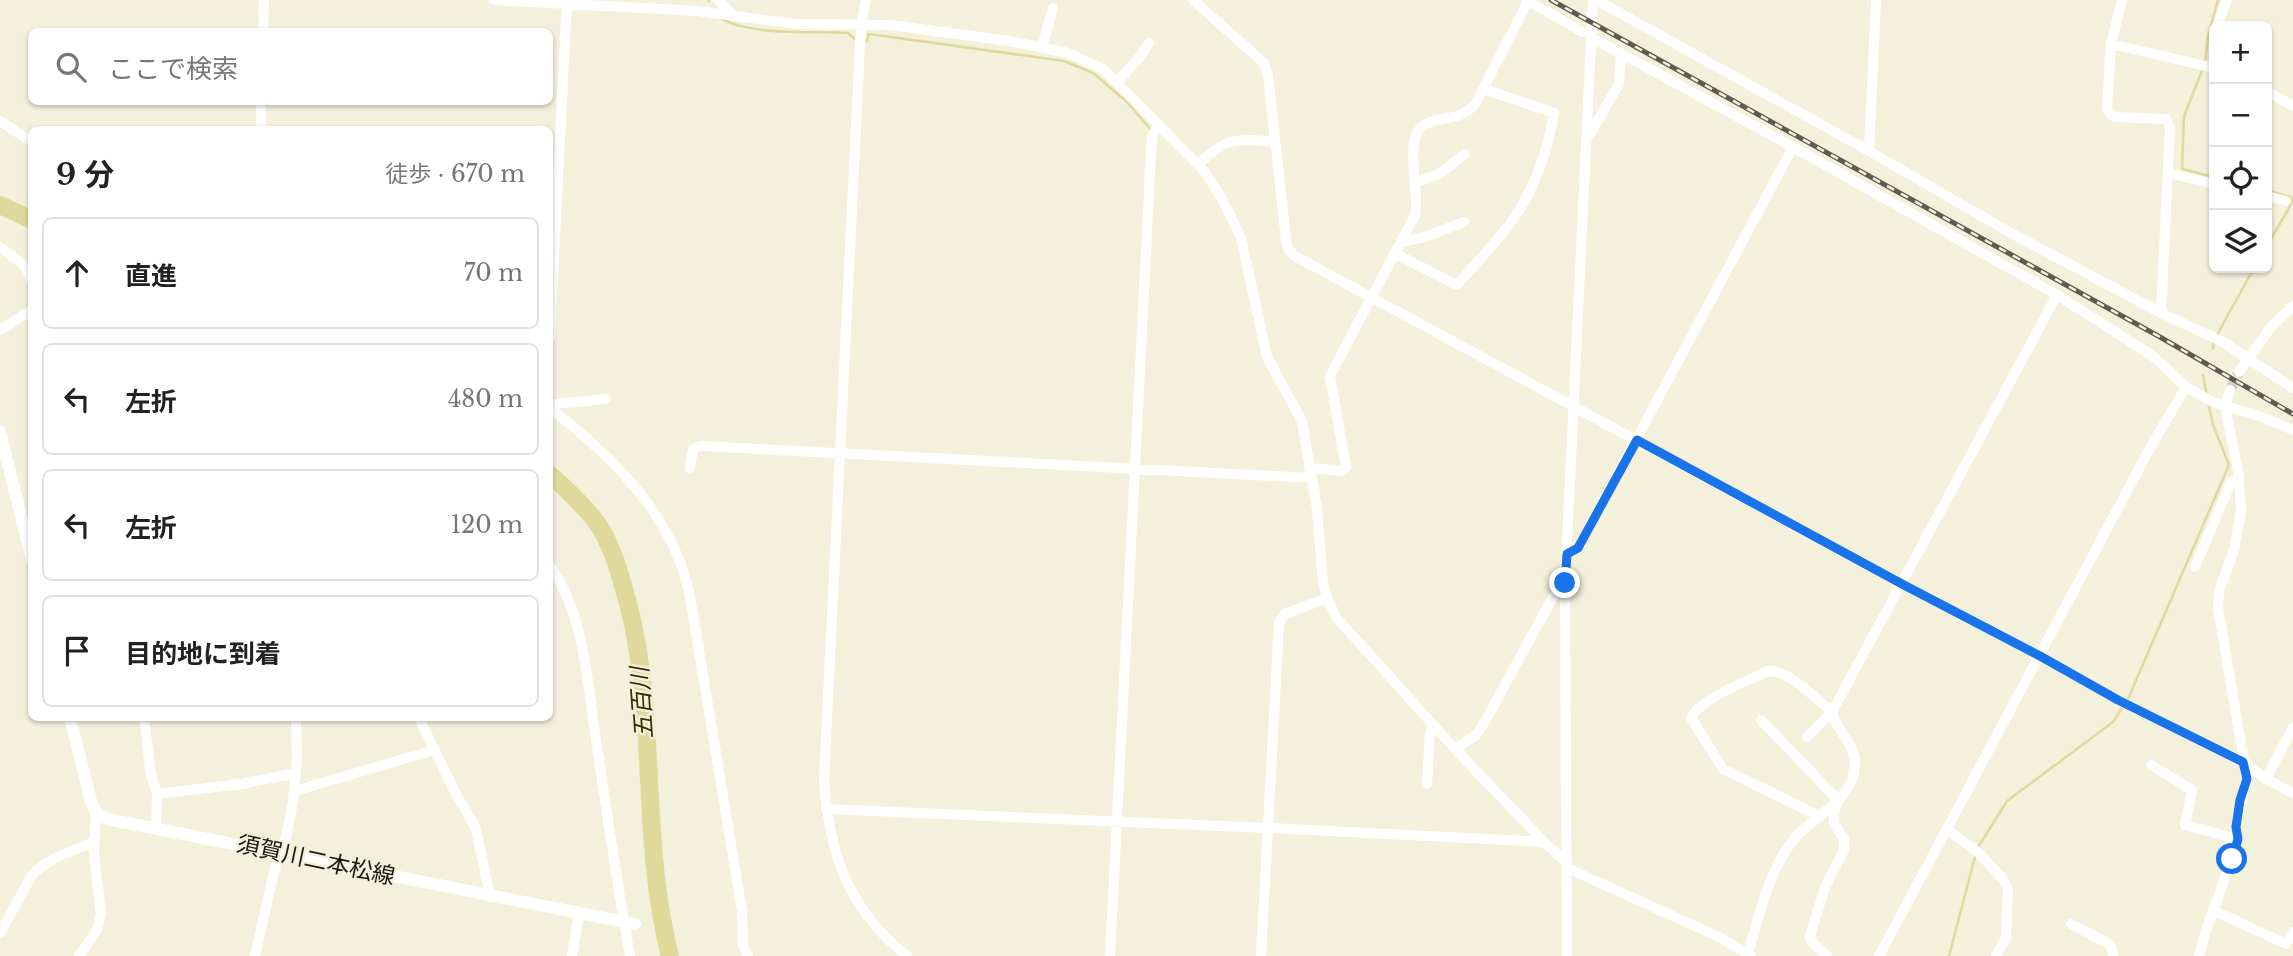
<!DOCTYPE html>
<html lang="ja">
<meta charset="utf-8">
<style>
body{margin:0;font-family:"Libre Baskerville","Noto Sans JP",serif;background:#f6f6f6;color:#222}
.controls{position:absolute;right:21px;top:21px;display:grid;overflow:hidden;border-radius:10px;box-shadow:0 2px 5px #0004}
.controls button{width:63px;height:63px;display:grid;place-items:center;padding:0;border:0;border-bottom:2px solid #e0e0e0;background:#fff;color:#222;font:35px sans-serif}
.stop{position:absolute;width:21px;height:21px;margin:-16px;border:5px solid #1a73e8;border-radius:50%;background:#fff}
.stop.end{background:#1a73e8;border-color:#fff;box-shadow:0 2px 7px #0008}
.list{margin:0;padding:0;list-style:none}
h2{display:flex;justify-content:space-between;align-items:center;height:91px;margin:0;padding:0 28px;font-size:30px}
h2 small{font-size:23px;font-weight:400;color:#767676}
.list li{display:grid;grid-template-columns:46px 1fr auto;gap:21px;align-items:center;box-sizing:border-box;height:112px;margin:0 14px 14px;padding:0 14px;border:2px solid #e0e0e0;border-radius:10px}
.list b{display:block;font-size:26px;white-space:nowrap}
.list em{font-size:23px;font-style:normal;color:#767676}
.icon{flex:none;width:38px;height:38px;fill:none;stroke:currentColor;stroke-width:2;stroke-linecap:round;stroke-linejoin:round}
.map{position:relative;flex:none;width:2293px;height:956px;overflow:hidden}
.search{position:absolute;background:#fff;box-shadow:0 2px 5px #0004;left:28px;top:28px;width:525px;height:77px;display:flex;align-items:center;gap:18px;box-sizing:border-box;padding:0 24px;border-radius:10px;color:#767676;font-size:26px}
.panel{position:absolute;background:#fff;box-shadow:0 2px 5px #0004;left:28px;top:126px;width:525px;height:595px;border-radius:10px}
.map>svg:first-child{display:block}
.water{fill:#e0d99c}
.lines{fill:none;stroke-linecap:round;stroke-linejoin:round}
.stream{stroke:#e0d99c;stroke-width:2.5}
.river{stroke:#e0d99c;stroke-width:18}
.minor-tunnel{stroke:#d2d0bd;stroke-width:10;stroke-dasharray:10 5;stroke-linecap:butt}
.minor{stroke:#fff;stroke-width:10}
.major{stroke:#fff;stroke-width:12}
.rail-casing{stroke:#5e5c51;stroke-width:5}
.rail{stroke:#f3f0db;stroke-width:2.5;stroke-dasharray:8;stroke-linecap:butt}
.route{stroke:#1a73e8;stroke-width:9}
.labels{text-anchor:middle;stroke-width:5;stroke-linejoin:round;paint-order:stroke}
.street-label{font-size:23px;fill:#1a1912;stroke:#f3f0db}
.water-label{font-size:24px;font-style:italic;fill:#342e00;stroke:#f3f0db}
</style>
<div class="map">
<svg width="2293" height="956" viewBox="0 0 2293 956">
<rect width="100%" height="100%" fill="#f3f0db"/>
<path class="water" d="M657,935L674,937L678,956H661Z"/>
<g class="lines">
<path class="stream" d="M708,0L709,1
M722,19C753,36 812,31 848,33L856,40
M867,41L869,34L1064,61L1093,73L1127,102L1152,131
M2205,62L2208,37L2218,0
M2203,68L2184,116L2182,169L2214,177
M2267,190L2293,198L2289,208L2267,246
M2217,335L2254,268
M2213,349L2214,341
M2203,375L2207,396
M1978,847L2007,801L2113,722L2128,699L2229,465L2213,425L2208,402
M1949,956L1976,853"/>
<path class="river" d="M0,205L32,220
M550,475C564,486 592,514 601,529C614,551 621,578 628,603C658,718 640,841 670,956"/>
<path class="minor-tunnel" d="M2230,390L2239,372"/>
<path class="minor" d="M494,0L697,11L796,24L891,25L1009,41L1068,53L1103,69L1206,173L1223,201L1241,238L1267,357L1302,421L1317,509L1323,583L1327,598L1336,617L1455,749L1544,842L1567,863
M718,0L733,15
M866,0L861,24L824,779C829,853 847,908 907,956
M1193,0L1264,63L1268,75L1286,240L1288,249L1295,256L1902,584L2040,656L2118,700L2243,762L2266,779L2293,793
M1526,0L1582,32
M2122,0L2111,44L2107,108L2111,115L2116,117L2162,119L2167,120L2170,128L2161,313
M1600,2L1869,151L2011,233L2161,313L2223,342L2293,388
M2217,26L2227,0
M263,32L264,0
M2214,35V56
M1598,41L1793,147L2057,295L2153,356L2186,387L2213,402L2262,417L2293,430
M2111,44L2214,68
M1042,47L1053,8
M1117,82L1140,57L1149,43
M2267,91L2293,106
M0,121L32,142
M261,130V102
M1587,139L1619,84L1621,54
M1869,151L1876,0
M1198,165C1225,137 1238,138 1274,142
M2168,173L2214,184
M1416,182L1439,174L1465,154
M2267,196L2286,201
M1401,242L1425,237L1464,222
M0,247L24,265L32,282
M1394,253L1455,284H1458C1477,262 1498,241 1514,218C1535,187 1548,149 1554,113L1484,89
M0,330L32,310
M550,337L567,0
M2239,372L2270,328L2293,306
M550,406L554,404L606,399
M550,408C601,448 653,495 678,557C686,575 690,594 693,614L742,911L743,945L748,956
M690,468L693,449L700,446L1312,478
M1311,468L1343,471L1346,467L1330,376L1415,215C1421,192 1401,136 1426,124C1445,115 1460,122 1476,103L1528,1
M1567,554L1578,548L1793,147
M550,566C585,615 587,682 596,740C607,812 617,884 630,956
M2195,567L2231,482L2239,480
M144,718L151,775L157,794L156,829
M419,718L455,792L476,829L490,897
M1761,720L1838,800L1834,812V823L1844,839V850L1825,887L1810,936L1811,941L1827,956
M1807,737L1832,712C1816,699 1789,670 1768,671C1748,681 1701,698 1691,718L1723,769L1819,816
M1455,749L1476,735L1483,725L1553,597L1565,583
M2151,765L2192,790L2185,825L2238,839
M2266,779L2293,727
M1427,784L1430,733L1434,726
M295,791L434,750
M157,794L241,784L296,773
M826,809L1268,828L1544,842
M1947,829L1980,854L2003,879L2008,888L2006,937L1996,956
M1567,868L1719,937L1751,956
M2213,910L2286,944L2293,932
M2071,924L2111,945L2113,956
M0,933L32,875C48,858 72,851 94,842
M1748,953C1760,914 1768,870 1795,838C1815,815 1854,800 1855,765C1856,743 1836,732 1832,712L2057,295
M79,956L97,930L101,914L94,854L96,812
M255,956L274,872L286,837L293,802L297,758L296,718
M572,956L579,914
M1110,956L1151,153L1152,137L1158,125
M1261,956L1279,623L1285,614L1327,598
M1567,956L1565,583L1593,0
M1879,956L2150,448L2186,387
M2199,956L2206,930L2236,848L2238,815L2247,779L2218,608L2219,591L2234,550L2241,510L2238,470L2225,407L2230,390"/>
<path class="major" d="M0,432L32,560
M70,718L91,801L96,812L107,819L635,924"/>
<defs>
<path id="rail" d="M1551,0L2160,337L2293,414"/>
</defs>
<use href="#rail" class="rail-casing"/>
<use href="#rail" class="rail"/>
</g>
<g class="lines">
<path class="route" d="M1565,583L1567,554L1578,548L1637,440L1902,584L2040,656L2118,700L2243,762L2247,779L2240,800L2236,827L2238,839L2232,859"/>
</g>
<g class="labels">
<g class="street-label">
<text transform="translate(316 860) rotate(12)" y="8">須賀川二本松線</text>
</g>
<g class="water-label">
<text transform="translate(642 703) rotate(-94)" y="8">五百川</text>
</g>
</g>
</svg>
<div class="controls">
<button>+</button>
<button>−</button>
<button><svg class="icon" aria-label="locate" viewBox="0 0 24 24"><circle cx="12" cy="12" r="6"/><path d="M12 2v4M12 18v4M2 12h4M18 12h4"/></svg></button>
<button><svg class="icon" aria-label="layers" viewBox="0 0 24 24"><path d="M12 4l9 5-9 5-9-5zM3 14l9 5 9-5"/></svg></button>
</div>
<div class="stop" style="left:2232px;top:859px"></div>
<div class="stop end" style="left:1565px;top:583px"></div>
<div class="search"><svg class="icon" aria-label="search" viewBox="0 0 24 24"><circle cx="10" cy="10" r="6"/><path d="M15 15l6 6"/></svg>ここで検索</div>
<section class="panel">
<h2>9 分<small>徒歩 · 670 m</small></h2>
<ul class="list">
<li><svg class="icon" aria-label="ahead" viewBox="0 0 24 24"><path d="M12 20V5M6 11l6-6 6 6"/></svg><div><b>直進</b></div><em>70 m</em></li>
<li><svg class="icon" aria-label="left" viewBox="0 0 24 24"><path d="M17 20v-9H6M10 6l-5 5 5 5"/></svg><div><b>左折</b></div><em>480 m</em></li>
<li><svg class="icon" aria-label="left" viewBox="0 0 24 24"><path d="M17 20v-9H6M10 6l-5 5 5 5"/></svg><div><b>左折</b></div><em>120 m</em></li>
<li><svg class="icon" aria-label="arrive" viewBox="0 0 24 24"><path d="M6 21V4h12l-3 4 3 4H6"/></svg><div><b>目的地に到着</b></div></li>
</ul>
</section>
</div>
